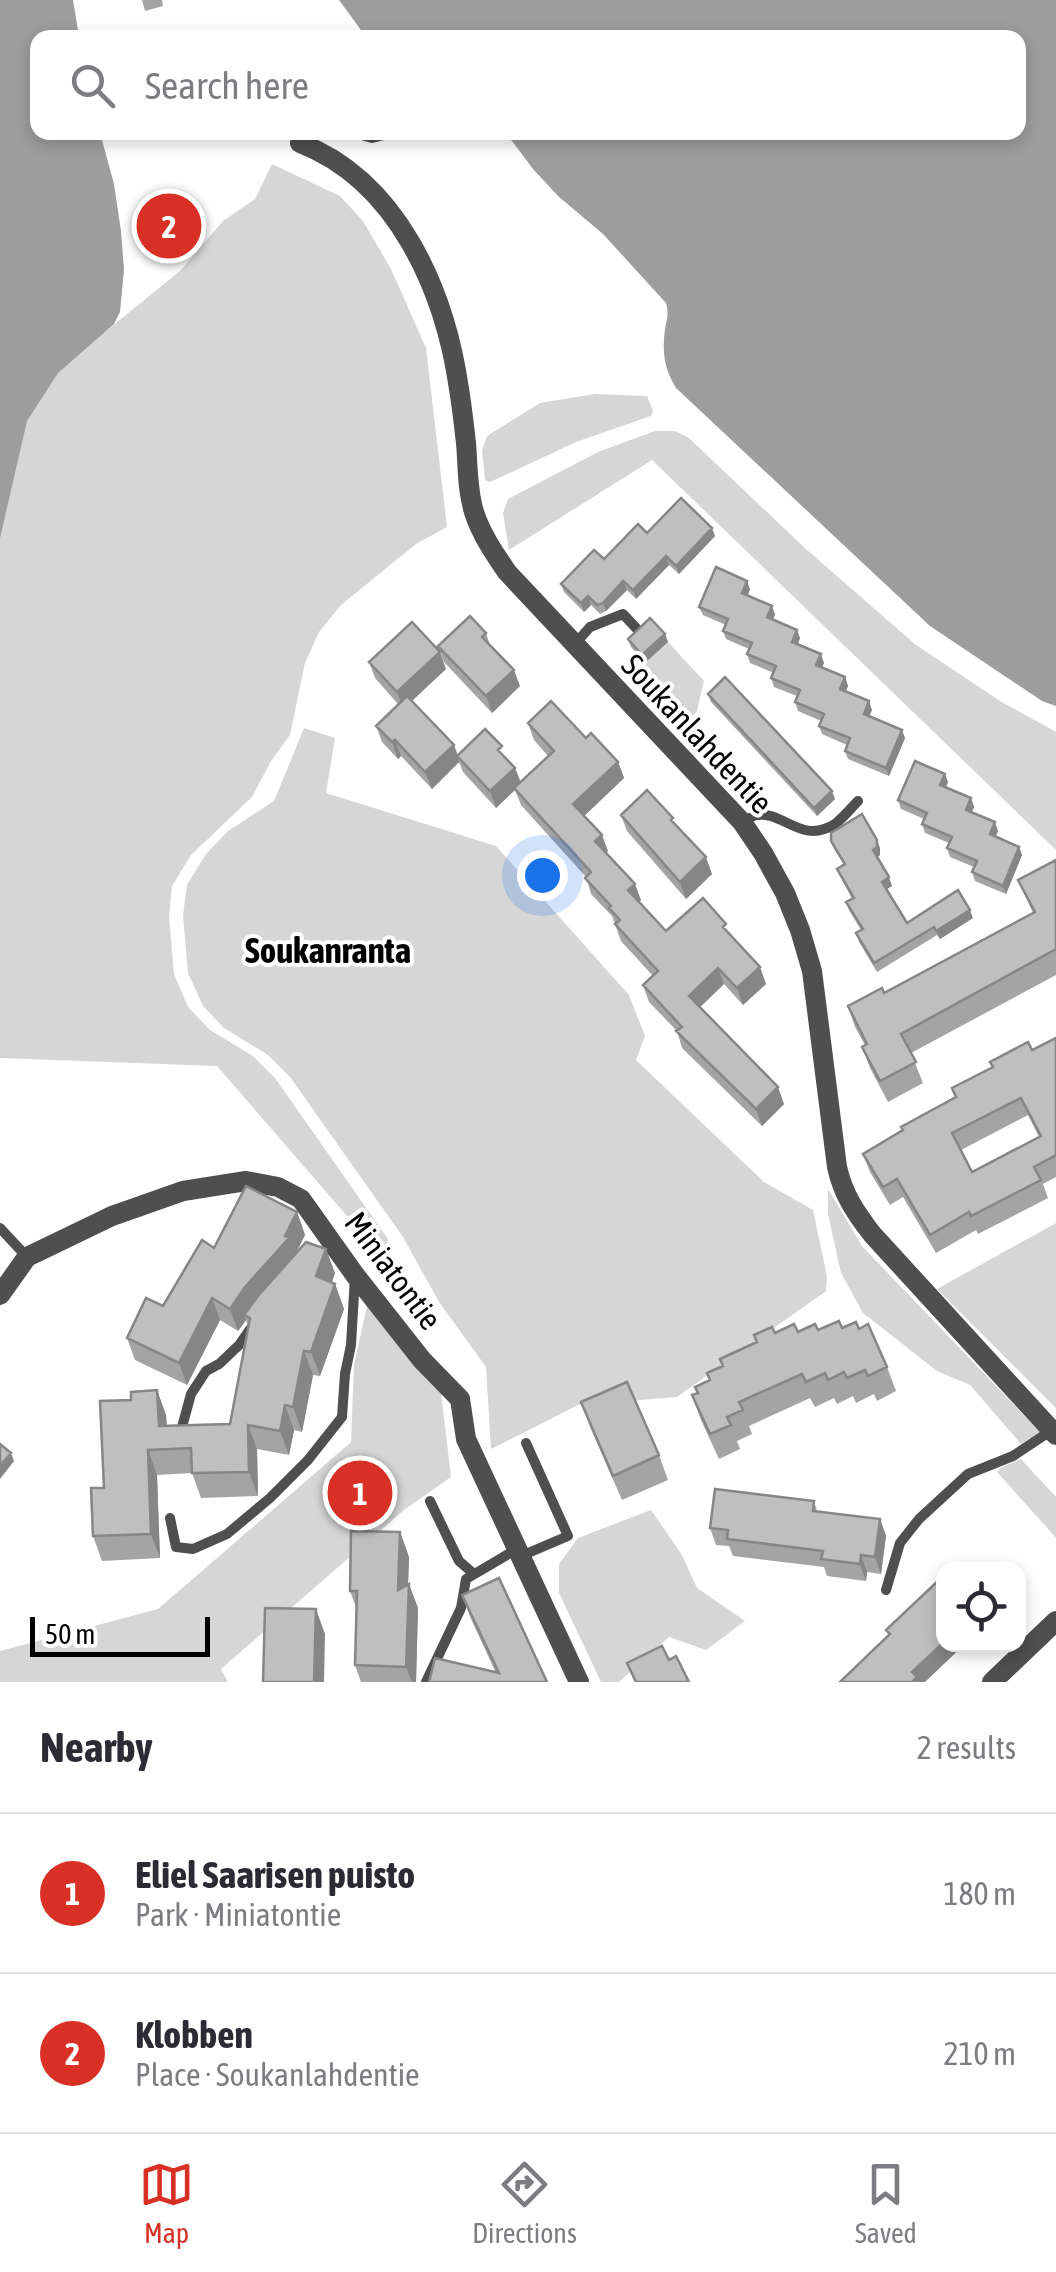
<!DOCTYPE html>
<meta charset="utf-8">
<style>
body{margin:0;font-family:"Asap Condensed",sans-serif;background:#f7f7f7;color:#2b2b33}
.controls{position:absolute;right:30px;bottom:30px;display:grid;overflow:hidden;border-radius:20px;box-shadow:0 5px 15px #0003}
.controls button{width:90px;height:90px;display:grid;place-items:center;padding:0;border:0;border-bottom:2px solid #e1e1e2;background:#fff;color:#2b2b33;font:50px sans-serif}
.scale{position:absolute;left:30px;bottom:25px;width:180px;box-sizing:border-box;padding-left:10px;border:5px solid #000;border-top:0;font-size:28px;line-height:35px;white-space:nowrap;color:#000;-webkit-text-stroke:8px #fff;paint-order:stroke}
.you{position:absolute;left:542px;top:875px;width:35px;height:35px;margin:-25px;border:8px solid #fff;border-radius:50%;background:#1a73e8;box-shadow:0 0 0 15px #1a73e833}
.badge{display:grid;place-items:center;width:65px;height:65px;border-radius:50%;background:#d93025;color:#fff;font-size:32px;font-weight:700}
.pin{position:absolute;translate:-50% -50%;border:5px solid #fff;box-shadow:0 2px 10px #0006}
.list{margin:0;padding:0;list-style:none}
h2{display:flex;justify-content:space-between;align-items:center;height:130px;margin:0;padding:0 40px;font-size:42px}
h2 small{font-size:32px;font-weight:400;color:#7c7c81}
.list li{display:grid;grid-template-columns:65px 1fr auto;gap:30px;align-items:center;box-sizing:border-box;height:160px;padding:0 40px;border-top:2px solid #e1e1e2}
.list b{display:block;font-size:38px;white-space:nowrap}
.list p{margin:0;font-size:32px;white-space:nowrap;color:#7c7c81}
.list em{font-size:32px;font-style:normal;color:#7c7c81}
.icon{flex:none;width:55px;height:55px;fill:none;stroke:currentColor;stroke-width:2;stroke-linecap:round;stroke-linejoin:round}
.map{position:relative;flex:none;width:1056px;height:1682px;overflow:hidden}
.search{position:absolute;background:#fff;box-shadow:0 5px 15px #0003;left:30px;right:30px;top:30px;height:110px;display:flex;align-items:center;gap:25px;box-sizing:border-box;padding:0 35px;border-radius:20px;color:#7c7c81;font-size:38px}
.sheet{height:450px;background:#fff}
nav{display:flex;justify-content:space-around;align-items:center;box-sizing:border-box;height:140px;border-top:2px solid #e1e1e2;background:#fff;font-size:28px;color:#7c7c81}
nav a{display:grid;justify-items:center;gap:5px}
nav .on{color:#d93025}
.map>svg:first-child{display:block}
.green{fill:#d6d6d6}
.water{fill:#9d9d9d}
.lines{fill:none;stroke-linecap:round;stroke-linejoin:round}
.lane{stroke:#4f4f4f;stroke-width:10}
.street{stroke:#4f4f4f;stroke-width:20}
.wall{fill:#a4a4a4;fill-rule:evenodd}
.shaded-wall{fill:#868686}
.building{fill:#bfbfbf;stroke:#868686;stroke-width:2.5;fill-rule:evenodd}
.labels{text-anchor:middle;stroke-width:8;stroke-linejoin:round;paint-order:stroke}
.street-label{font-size:32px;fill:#000;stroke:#fff}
.neighbourhood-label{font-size:35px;font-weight:bold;fill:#000;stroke:#fff}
</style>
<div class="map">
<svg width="1056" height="1682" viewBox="0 0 1056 1682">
<rect width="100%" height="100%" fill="#fff"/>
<path class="green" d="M272,164L340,196L363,221L391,269L426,348L447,527L416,544L341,605L319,632L305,663L290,735L271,761L252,797L191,855L172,886L169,916L174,974L188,1007L210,1030L253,1056L275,1078L388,1239L387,1246L379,1253L217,1066L0,1058V195L90,344L180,271L223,221L255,199Z
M595,394L647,396L653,411L651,416L576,442L490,482L485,480L482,450L487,436L540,403Z
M655,431H675L689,438L806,549L916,645L1000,701L1056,732V850L652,460L509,550L503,513L508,499L598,452Z
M668,642L704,681L697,711L686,724L637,671Z
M304,728L335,738L326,793L496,846L629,995L645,1036L636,1060L764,1182L813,1210L827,1276L826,1291L677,1397L578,1405L491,1449L486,1367L439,1302L403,1237L290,1077L268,1055L224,1028L203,1006L188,973L183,915L187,885L206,854L228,831L274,801Z
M828,1189L862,1246L1040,1432L1021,1444L970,1385L937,1371L863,1313L841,1273L828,1214Z
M1056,1223V1408L937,1289Z
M367,1306L441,1392L451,1477L404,1510L221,1669L228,1682H0V1651L158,1609L351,1442L354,1365Z
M1021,1459L1056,1497V1538L997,1472L1000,1468Z
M651,1510L682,1555L697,1588L745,1621L706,1650L669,1637L619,1682H601L559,1593V1564L578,1538Z"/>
<path class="water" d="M0,0H73L79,37L38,38V132L100,133L114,184L121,231L124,269L120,312L114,324L58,373L27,421L0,538Z
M339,0H1056V706L1042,701L930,626L676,388C664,368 662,352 665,329C667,318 669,314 666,303L603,234L558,196L533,169L512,141L501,133L1018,132V38L366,37Z"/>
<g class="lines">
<path class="lane" d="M351,132L372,138L396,132
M575,644L590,627L623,614L636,628
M742,822C744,821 755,815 757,815C784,811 801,845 835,824C843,818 851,808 858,801
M0,1228L27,1257
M182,1427L191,1394L206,1371L219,1364L239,1345L253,1325
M430,1501L459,1561L474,1574
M170,1518L176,1547L193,1549L227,1534L270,1498L308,1460L342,1417L345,1374L351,1345L355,1276
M521,1556L568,1536L526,1443
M886,1590L900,1543L919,1519L968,1474L1013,1456L1052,1430
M426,1682L461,1608L466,1579L517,1549"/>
<path class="street" d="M300,143C398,181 445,291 459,389C462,407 464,425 466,443C468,466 467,489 474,512C481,534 494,553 507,572L742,822L763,853L785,893L800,930L812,971L837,1167C843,1194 855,1212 872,1234L1056,1435
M0,1295L27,1257L112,1216L183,1191L246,1181L278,1187L301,1199L355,1275L422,1360L460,1399L466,1439L579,1682
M992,1682L1056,1621"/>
</g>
<path class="wall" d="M142,0H162L163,6L145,11Z
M647,533L715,536L679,574L669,565L636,599L627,590L606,611L600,614L591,605L584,612L564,592L561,584Z
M750,589L748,595L775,614L773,620L800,638L798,644L824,663L822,667L845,677L848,686L846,691L872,710L869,716L905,738L889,776L848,759L845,751L847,745L822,734L819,726L821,721L798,711L795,702L797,696L774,687L771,678L774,673L750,663L747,654L749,649L726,639L723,631L726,625L703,615L699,607Z
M486,633L490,645L520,686L492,713L444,662L438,646Z
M665,634L668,642L645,663L631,647L628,639Z
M369,662L446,669L412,701L454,745L458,755L506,758L515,768L521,782L548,756L534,740L528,723L586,738L618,762L624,778L584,816L608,851L606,853L641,900L639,902L666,931L730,934L766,984L743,1005L724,984L700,1007L784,1104L762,1126L682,1048L677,1031L649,1002L643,985L653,976L621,941L612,916L591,894L586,877L521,805L515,790L496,808L463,772L459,762L432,789L401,756L398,759L382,742L376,726L398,704L375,678Z
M708,694L835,799L817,816L711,702Z
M948,782L946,787L971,798L974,807L972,812L998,831L996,836L1019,847L1022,855L1006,894L975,881L972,872L974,867L950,857L947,848L949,843L925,833L922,824L924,819L901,809L898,800Z
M621,815L712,874L686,899L627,831Z
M831,841L880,848V855L877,857L892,886L886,889L907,923L973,918L940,939L937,935L877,972L859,942L856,933L861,930L849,910L846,902L852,899L837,869L844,865L834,849Z
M1056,860V975L911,1053L923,1083L888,1102L870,1068L862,1047L865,1045L855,1027L848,1006L884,993L1033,913L1018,880Z
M1056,1038V1177L1043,1184L1048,1198L978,1234L976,1230L936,1253L903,1197L890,1205L870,1172L863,1154L955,1097L952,1088ZM1028,1115L1039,1137L972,1172L961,1150Z
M297,1212L305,1235L297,1251L335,1273L332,1282L335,1284L344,1309L320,1376L313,1375L302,1432L294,1430L289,1455L257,1449L258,1496L201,1498L192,1473L157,1475L160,1558L102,1561L93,1536L104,1488L131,1400L157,1390L166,1415L167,1426L230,1424L248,1326L246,1320L238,1331L220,1320L187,1385L135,1360L127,1338L163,1306L214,1248Z
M842,1328L859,1329L887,1367L896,1391L877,1401L874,1394L856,1403L853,1396L837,1404L834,1398L815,1407L810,1398L749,1426L752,1434L737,1441L740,1449L719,1459L701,1420L692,1395L697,1393L722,1366L775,1333Z
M581,1402L659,1455L668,1480L622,1500L590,1427Z
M814,1501L817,1511L880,1519L886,1536L881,1574L867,1572L866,1581L827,1576L824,1567L733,1556L729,1546L716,1545L710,1528Z
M400,1532L409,1557L408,1584L418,1608L416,1682H361L355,1665L357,1610L350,1591Z
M462,1595L547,1682L496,1673L471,1619Z"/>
<path class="shaded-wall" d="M712,528L715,536L679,574L676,566Z
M666,556L669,565L636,599L633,590Z
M623,581L627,590L606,611L603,603Z
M747,581L750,589L745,601L742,593Z
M588,596L591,605L584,612L581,603Z
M772,606L775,614L770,626L767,617Z
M797,630L800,638L795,650L792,642Z
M665,634L668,642L645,663L642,655Z
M440,652L446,669L403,709L397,692Z
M821,654L824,663L819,673L816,665Z
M514,670L520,686L492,713L486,696Z
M845,677L848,686L843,697L840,689Z
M869,701L872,710L867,722L864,714Z
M902,730L905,738L889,776L886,768Z
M395,740L401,756L398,759L392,742Z
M454,745L459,762L432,789L425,772Z
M618,762L624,778L579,821L573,804Z
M515,768L521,784L496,808L490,791Z
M945,774L948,782L943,793L940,785Z
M832,791L835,799L817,816L814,808Z
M971,798L974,807L969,818L966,810Z
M995,822L998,831L993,842L990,834Z
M602,835L608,851L601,857L595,841Z
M877,840L880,848V855L876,858L873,850Z
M1019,847L1022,855L1006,894L1003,886Z
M706,857L712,874L686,899L680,882Z
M889,877L892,886L885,890L882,882Z
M635,884L641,900L634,907L628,890Z
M970,910L973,918L940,939L936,931Z
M760,967L766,984L743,1005L737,988Z
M718,968L724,984L695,1012L689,996Z
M778,1087L784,1104L762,1126L756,1109Z
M297,1212L305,1235L295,1255L244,1315L246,1320L238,1331L230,1309L285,1236Z
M326,1249L335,1273L325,1301L316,1276Z
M335,1284L344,1309L320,1376L311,1352Z
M212,1298L220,1320L187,1385L179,1363Z
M304,1351L313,1375L302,1432L293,1407Z
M157,1390L166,1415L168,1450L159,1426Z
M285,1405L294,1430L289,1455L280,1431Z
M248,1425L257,1449L258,1496L249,1472Z
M148,1450L157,1475L160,1558L151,1534Z
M11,1453L14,1461L0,1479V1466Z
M880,1519L886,1536L881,1574L875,1557Z
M400,1532L409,1557L407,1614L398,1590Z
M861,1555L867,1572L866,1581L860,1564Z
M409,1584L418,1608L416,1682H412L406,1667Z
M316,1609L325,1634L324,1682H314Z
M944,1642V1644H965L925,1682H912V1672Z"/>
<path class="building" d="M681,498L712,528L676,566L666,556L633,590L623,581L603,603L597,605L588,596L581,603L561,584L594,550L604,559L638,524L647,533Z
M716,567L747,581L742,593L772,606L767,617L797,630L792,642L821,654L816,665L845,677L840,689L869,701L864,714L902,730L886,768L845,751L850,738L819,726L824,714L795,702L800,690L771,678L776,666L747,654L752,643L723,631L728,619L699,607Z
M470,616L486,633L482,637L514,670L486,696L438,646Z
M650,618L665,634L642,655L628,639Z
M412,622L440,652L397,692L369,662Z
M725,677L832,791L814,808L708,694Z
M407,696L454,745L425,772L395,740L392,742L376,726Z
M551,701L586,738L591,733L618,762L573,804L602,835L595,841L635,884L628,890L666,931L703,898L726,924L723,927L760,967L737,988L718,968L689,996L778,1087L756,1109L676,1031L682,1027L643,985L658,971L615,924L620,920L609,908L611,906L585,878L591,872L514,788L554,751L528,723Z
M485,729L502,746L498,750L515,768L490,791L457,756Z
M915,761L945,774L940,785L971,798L966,810L995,822L990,834L1019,847L1003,886L972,872L977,861L947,848L952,837L922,824L927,813L898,800Z
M647,790L673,818L671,820L706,857L680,882L621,815Z
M862,814L877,840V847L873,850L889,877L882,882L907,923L958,890L970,910L936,931L934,927L874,963L856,933L863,929L846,902L854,898L837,869L845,864L831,841V833Z
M1056,860V949L901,1034L916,1062L880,1081L862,1047L867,1044L848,1006L882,988L884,993L1035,912L1018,880Z
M1056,1038V1155L1034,1167L1041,1180L971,1216L969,1212L930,1235L897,1179L883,1187L863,1154L903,1130L901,1127L956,1097L952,1088L993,1067L990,1062L1028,1042L1032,1050ZM1021,1098L1041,1136L972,1172L952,1133Z
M246,1186L297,1212L285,1236L289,1238L245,1287L230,1309L212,1298L179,1363L127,1338L146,1298L163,1306L202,1240L214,1248Z
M306,1242L326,1249L316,1276L335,1284L311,1352L304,1351L293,1407L285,1405L280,1431L248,1425L249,1472L192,1473L191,1448L148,1450L151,1534L93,1536L91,1488H104L100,1401L131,1400V1392L157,1390L159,1426L230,1424L250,1318L244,1315L258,1296Z
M839,1321L842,1328L856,1322L859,1329L868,1324L887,1367L868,1376L865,1370L847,1378L844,1372L828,1380L825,1373L806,1382L802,1374L739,1402L743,1410L727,1417L731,1425L710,1434L692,1395L698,1393L695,1387L710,1380L707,1373L723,1366L720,1359L757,1342L754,1335L772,1327L775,1333L794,1324L798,1332L815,1324L818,1330Z
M627,1382L659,1455L613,1476L581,1402Z
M0,1444L11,1453L0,1466Z
M715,1489L814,1501L813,1511L880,1519L875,1557L861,1555L860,1564L821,1559L823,1551L727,1539L728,1530L710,1528Z
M351,1531L400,1532L398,1590L409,1584L406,1667L355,1665L357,1591H350Z
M499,1578L547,1682H429L435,1658L499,1673L462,1595Z
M940,1579L944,1583V1642L912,1672L917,1677L912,1682H840L890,1634L886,1630Z
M265,1608L316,1609L314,1682H263Z
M662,1646L669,1660L676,1656L689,1682H636L627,1663Z"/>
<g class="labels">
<g class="street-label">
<text transform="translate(697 734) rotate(47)" y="11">Soukanlahdentie</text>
<text transform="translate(393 1271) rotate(53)" y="11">Miniatontie</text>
</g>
<g class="neighbourhood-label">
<text x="328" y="963">Soukanranta</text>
</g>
</g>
</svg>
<div class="controls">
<button><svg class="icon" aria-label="locate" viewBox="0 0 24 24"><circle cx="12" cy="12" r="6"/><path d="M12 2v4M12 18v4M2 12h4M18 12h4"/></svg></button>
</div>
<div class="scale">50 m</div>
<div class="you"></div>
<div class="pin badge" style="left:360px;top:1493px">1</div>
<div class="pin badge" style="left:169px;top:226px">2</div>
<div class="search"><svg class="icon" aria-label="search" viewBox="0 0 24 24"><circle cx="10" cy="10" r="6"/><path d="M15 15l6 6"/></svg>Search here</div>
</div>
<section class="sheet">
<h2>Nearby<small>2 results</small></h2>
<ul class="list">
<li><span class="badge">1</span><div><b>Eliel Saarisen puisto</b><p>Park · Miniatontie</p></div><em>180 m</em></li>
<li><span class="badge">2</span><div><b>Klobben</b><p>Place · Soukanlahdentie</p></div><em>210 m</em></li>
</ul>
</section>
<nav>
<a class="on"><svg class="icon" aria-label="map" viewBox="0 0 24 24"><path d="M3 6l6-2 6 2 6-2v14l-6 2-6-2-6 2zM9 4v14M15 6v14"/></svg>Map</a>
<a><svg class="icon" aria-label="directions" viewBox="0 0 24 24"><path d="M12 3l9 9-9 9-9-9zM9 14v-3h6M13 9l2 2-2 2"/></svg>Directions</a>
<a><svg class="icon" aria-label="saved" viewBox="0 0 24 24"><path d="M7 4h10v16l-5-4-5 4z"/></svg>Saved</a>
</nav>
